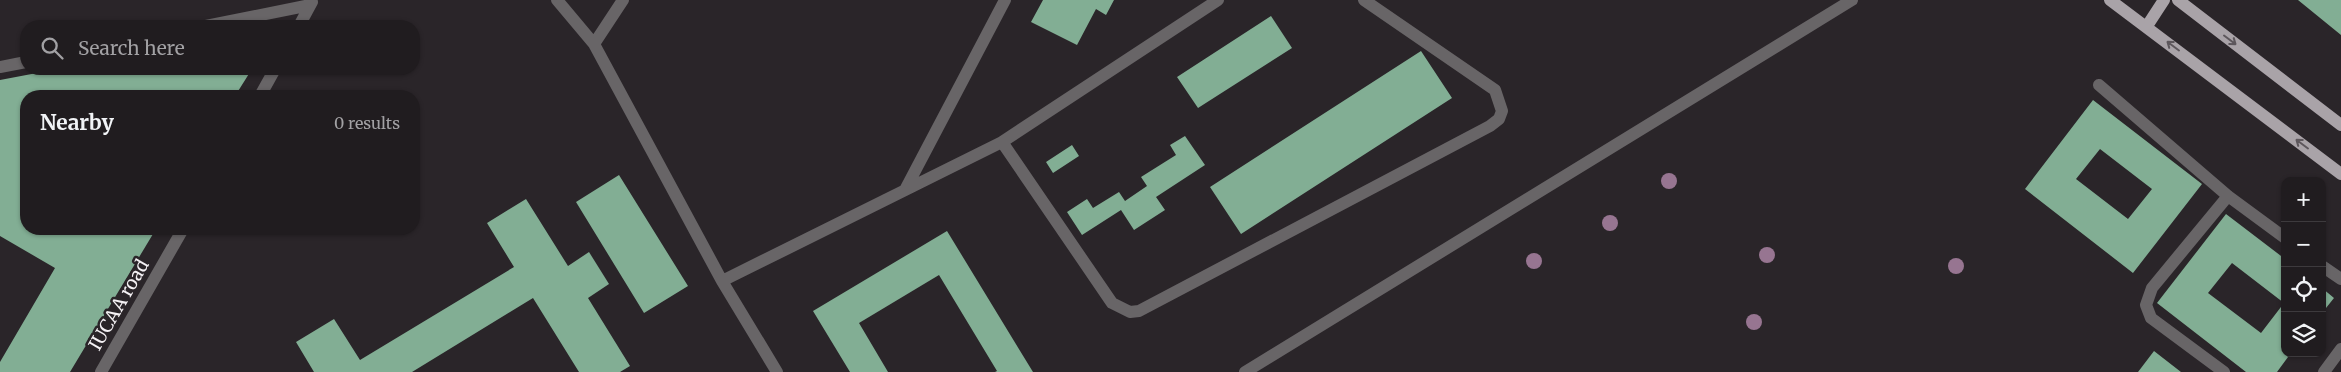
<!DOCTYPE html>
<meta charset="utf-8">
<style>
body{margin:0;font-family:Merriweather,serif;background:#2d292c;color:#f1f3f6}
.controls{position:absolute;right:15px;bottom:15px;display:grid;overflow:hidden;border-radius:10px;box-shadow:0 1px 4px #0004}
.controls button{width:45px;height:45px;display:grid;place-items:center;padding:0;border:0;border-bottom:1px solid #3d3a3d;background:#201c1f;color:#f1f3f6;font:25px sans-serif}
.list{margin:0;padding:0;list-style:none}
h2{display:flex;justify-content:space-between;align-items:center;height:65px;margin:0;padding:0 20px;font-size:21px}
h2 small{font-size:16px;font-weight:400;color:#a2a1a4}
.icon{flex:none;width:28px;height:28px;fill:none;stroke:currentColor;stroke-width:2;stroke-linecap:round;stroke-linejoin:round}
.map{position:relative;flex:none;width:2341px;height:372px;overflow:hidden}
.search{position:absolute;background:#201c1f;box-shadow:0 1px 4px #0004;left:20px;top:20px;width:400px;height:55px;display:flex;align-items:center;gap:12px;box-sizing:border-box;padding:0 18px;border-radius:20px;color:#a2a1a4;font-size:19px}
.panel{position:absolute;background:#201c1f;box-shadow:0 1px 4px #0004;left:20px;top:90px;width:400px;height:145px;border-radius:20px}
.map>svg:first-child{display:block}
.building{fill:#82ae94;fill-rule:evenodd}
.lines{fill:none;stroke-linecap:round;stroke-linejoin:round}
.lane{stroke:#686567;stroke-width:12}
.street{stroke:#686567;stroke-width:12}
.primary{stroke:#a9a3a8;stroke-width:12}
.tree{fill:#977591}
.oneway{stroke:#5d575c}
.labels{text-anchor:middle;stroke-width:5;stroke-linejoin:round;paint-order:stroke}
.street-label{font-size:18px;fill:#f4f1f4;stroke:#2a2529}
</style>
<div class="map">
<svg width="2341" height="372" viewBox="0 0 2341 372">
<rect width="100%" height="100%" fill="#2a2529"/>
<path class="building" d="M1043,0H1114L1106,15L1096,9L1077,45L1031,22Z
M2298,0H2341V35Z
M1271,16L1292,48L1198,108L1177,77Z
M1421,51L1452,98L1241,234L1210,187Z
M58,69H252L235,96H26V229H156L70,372H0V362L55,268L0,236V80Z
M2093,100L2202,184L2133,273L2025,189ZM2100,149L2152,189L2128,219L2076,179Z
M1185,136L1205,165L1156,197L1165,210L1134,230L1121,210L1082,235L1067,212L1087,199L1093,208L1119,192L1125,201L1147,186L1141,177L1176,155L1170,145Z
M1072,145L1079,156L1053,173L1046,162Z
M619,175L688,286L644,313L576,202Z
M526,199L568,266L589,252L609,284L588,298L630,366L620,372H579L533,298L412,372H314L296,342L334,319L360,360L514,267L487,223Z
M2226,214L2285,259V353H2291L2277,372H2246L2157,303ZM2232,263L2284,303L2261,333L2208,293Z
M947,231L1033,372H995L997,371L939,275L859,323L888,372H850L813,311Z
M2322,288L2334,298L2322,313Z
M2154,351L2181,372H2138Z"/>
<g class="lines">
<path class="lane" d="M557,0L594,44L722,281L1002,142L1218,0
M206,26L310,5
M299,26L312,2
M594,44L623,0
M0,67L26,62
M260,96L275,69
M1002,142L1112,303L1130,312L1139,311L1490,126L1499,119L1502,111L1495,90L1364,0
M905,190L1005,0
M722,281L777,372
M101,372L183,229
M1245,372L1852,0"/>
<path class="street" d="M2099,85L2228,196L2285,238
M2322,266L2341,279
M2224,372L2151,318L2146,305L2152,288L2228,196
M2324,372L2341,349"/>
<path class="primary" d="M2110,0L2341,174
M2178,0L2341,125
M2147,26L2164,0"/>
</g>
<g class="tree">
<circle cx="1669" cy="181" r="8"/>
<circle cx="1610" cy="223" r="8"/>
<circle cx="1767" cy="255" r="8"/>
<circle cx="1534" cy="261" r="8"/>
<circle cx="1956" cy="266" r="8"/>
<circle cx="1754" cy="322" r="8"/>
</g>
<defs><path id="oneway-shaft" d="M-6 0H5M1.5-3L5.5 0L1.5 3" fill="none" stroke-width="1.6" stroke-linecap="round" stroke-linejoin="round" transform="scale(1.25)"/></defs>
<g class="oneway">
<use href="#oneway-shaft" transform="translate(2230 40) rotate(37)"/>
<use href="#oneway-shaft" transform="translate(2173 46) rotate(-143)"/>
<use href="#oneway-shaft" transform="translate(2302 144) rotate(-143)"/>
</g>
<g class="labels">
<g class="street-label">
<text transform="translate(119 305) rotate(-60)" y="6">IUCAA road</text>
</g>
</g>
</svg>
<div class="controls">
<button>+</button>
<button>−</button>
<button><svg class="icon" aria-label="locate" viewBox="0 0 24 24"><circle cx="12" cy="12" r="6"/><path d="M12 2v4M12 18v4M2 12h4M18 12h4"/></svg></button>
<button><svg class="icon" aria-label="layers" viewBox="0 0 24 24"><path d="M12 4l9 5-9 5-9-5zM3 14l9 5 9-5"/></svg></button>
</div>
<div class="search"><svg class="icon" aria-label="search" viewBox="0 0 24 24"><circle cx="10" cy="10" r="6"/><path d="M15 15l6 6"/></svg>Search here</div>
<section class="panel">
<h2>Nearby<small>0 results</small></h2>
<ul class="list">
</ul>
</section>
</div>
